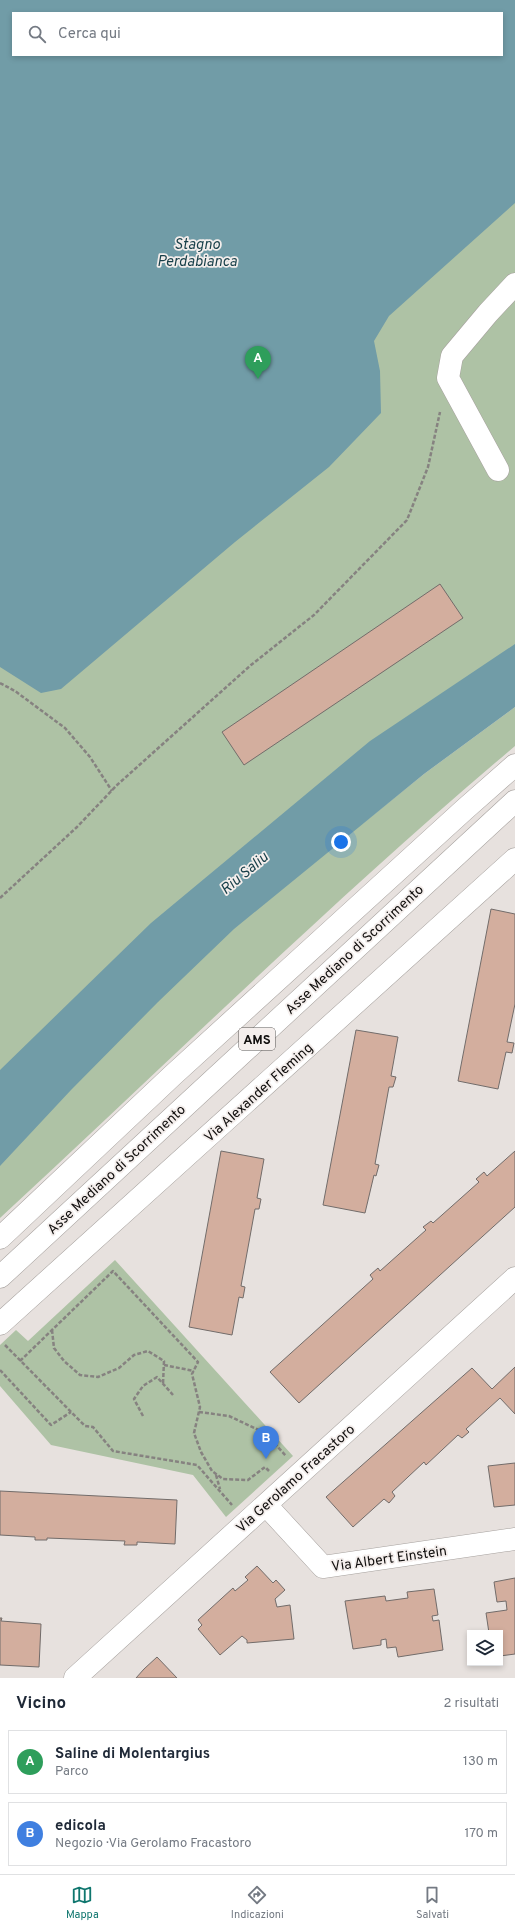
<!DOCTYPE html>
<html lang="it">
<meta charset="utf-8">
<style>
body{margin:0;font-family:Overpass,sans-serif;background:#f6f6f7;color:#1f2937}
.controls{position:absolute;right:12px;bottom:12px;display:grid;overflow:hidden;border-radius:0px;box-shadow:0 2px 6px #0003}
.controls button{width:36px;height:36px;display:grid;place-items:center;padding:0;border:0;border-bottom:1px solid #e0e1e3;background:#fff;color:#1f2937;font:20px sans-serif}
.you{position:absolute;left:341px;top:842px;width:14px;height:14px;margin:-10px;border:3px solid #fff;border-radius:50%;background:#1a73e8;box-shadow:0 0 0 6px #1a73e833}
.badge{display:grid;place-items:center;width:26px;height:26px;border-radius:50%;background:#0f766e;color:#fff;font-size:13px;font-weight:700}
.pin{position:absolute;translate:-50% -33px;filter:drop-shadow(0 1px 2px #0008)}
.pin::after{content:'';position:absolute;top:21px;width:14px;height:12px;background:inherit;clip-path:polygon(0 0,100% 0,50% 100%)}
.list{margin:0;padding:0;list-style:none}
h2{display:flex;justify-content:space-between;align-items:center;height:52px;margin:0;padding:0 16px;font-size:17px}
h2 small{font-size:13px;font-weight:400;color:#747a83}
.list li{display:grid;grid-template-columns:26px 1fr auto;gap:12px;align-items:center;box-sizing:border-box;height:64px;margin:0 8px 8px;padding:0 8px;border:1px solid #e0e1e3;border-radius:0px}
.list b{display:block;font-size:15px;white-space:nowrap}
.list p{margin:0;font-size:13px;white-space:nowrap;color:#747a83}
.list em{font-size:13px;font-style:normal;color:#747a83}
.icon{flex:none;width:22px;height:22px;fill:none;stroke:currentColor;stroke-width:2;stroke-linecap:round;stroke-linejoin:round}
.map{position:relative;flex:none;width:515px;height:1678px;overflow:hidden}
.search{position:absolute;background:#fff;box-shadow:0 2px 6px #0003;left:12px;right:12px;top:12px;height:44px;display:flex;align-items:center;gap:10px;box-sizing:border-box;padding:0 14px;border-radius:0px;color:#747a83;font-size:15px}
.sheet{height:196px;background:#fff}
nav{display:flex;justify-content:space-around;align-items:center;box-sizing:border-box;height:56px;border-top:1px solid #e0e1e3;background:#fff;font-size:11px;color:#747a83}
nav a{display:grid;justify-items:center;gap:2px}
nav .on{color:#0f766e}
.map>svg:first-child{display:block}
.green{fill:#aec2a5;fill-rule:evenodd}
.water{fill:#719ca7;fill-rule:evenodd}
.building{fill:#d3ae9e;stroke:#726c6a}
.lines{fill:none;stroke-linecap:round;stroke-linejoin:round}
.minor-casing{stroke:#a6a19e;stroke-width:23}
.highway-casing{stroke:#a6a19e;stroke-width:23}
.path{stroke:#868280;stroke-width:2.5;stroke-dasharray:4 2;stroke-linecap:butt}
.minor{stroke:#fff;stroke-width:22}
.highway{stroke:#fff;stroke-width:22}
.labels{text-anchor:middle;stroke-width:3.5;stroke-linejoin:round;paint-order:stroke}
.shield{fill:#f4eeec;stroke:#555251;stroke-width:1}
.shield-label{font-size:13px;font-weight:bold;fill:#110f0e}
.street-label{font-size:14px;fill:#110f0e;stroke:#f4eeec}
.water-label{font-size:15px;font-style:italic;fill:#173f49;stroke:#f4eeec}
</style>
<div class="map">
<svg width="515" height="1678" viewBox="0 0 515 1678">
<rect width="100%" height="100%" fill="#e7e1de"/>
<path class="green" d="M0,0H515V703L420,772L362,824L424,774L515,707V746C337,896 171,1060 0,1218ZM13,13H502V55H13Z
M115,1260L293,1456L226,1517L193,1475L51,1445L0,1386V1345L16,1330L28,1341Z"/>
<path class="water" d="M0,0H515V203L389,316L374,341L380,371L381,413L329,467L235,542L61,689L41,693L0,667ZM13,13H502V55H13Z
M515,644V707L424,774L234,929L158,1002L71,1090L0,1166V1070L151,923L370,741Z"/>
<path class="building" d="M440,584L463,618L244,765L222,732Z
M491,909L515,914V1004L507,1042L514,1043L512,1053L506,1052L498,1089L458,1081Z
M356,1030L398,1037L391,1076L396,1077L393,1087H389L375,1164L379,1165L376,1176L374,1175L365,1213L323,1205Z
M221,1151L264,1159L257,1198L261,1199L259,1209H255L241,1286L245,1287L243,1298L239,1297L232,1335L189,1327Z
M515,1151V1207L299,1403L270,1372L373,1279L370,1275L378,1268L380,1271L426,1230L423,1227L431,1221L433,1223L479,1182L476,1179L484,1172L487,1176Z
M515,1367V1414L500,1398L466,1429L469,1432L462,1438L458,1435L426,1465L424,1462L392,1492L395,1496L389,1503L384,1499L353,1527L326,1497L472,1368L492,1389Z
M515,1463V1505L494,1507L488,1466Z
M0,1491L177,1500L175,1544L137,1542V1545H124L125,1541L47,1538V1540H35V1537L0,1535Z
M257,1566L273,1583L276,1580L285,1590L275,1599L277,1607L290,1605L294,1639L247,1643V1640L242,1636L220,1655L198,1629L202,1625L198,1620L233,1588L235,1591L248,1580L245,1577Z
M515,1578V1654L500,1656V1633H489L486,1613L507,1610L506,1601L497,1602L494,1582Z
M434,1589L438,1615L432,1616L433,1621L439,1620L443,1650L398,1657L396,1647L387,1648L386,1639L381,1640V1645L353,1649L345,1601L385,1596L386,1601L408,1598L407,1592Z
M0,1618H2L1,1621L41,1624L39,1667L0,1665Z
M157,1657L177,1678H136L144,1669Z"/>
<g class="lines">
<defs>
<path id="minor" d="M498,470L448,378L452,356L488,313L515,284
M0,1324L515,859
M266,1505L323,1567L515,1539
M75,1678L515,1278"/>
<path id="highway" d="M0,1238L173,1075L465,809L515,765
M0,1277L515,801"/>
</defs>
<use href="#minor" class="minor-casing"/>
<use href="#highway" class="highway-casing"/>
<path class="path" d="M0,683L15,691L65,728L90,757L112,791
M0,898L77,827L117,785L251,665L314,615L407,520L428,467L440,412
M52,1330L54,1348L64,1361L80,1375L98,1377L119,1368L134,1355L148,1351L164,1361L163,1384
M5,1345L85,1426L93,1427L113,1451L197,1465L232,1505
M20,1361L113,1271L198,1362L192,1374L200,1407L194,1433L201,1452L212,1471L223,1479L248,1480L265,1467L269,1471
M164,1365L194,1371
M0,1370L51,1425L71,1412
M199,1412L229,1416L265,1433L286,1456
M143,1416L134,1399L143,1386L157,1377L173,1395
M216,1475L220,1489"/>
<use href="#minor" class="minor"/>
<use href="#highway" class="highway"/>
</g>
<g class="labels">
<rect class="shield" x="239" y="1028" width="36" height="22" rx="3"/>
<g class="shield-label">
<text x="257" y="1044">AMS</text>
</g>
<g class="street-label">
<text transform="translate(354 949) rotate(-43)" y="5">Asse Mediano di Scorrimento</text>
<text transform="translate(258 1092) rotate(-42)" y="5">Via Alexander Fleming</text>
<text transform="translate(116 1169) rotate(-43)" y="5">Asse Mediano di Scorrimento</text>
<text transform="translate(295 1478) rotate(-42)" y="5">Via Gerolamo Fracastoro</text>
<text transform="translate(389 1558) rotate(-8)" y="5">Via Albert Einstein</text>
</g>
<g class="water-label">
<text x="197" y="249">Stagno<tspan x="197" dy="17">Perdabianca</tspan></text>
<text transform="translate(244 873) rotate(-40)" y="5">Riu Saliu</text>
</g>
</g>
</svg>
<div class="controls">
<button><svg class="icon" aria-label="layers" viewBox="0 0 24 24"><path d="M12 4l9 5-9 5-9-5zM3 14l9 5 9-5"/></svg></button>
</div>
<div class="you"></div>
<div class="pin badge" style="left:258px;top:379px;background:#2e9e5b">A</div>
<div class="pin badge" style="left:266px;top:1459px;background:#3f7fe0">B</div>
<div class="search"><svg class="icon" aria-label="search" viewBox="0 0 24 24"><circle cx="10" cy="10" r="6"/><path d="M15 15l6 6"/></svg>Cerca qui</div>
</div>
<section class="sheet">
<h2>Vicino<small>2 risultati</small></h2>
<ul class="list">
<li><span class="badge" style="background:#2e9e5b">A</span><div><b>Saline di Molentargius</b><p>Parco</p></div><em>130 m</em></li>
<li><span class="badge" style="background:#3f7fe0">B</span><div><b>edicola</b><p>Negozio · Via Gerolamo Fracastoro</p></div><em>170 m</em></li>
</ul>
</section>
<nav>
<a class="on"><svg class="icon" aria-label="map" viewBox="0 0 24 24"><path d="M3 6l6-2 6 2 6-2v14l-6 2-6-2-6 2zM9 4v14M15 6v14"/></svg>Mappa</a>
<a><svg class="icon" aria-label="directions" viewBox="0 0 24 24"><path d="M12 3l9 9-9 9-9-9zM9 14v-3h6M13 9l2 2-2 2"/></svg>Indicazioni</a>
<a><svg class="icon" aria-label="saved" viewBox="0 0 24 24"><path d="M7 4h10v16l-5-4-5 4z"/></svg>Salvati</a>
</nav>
